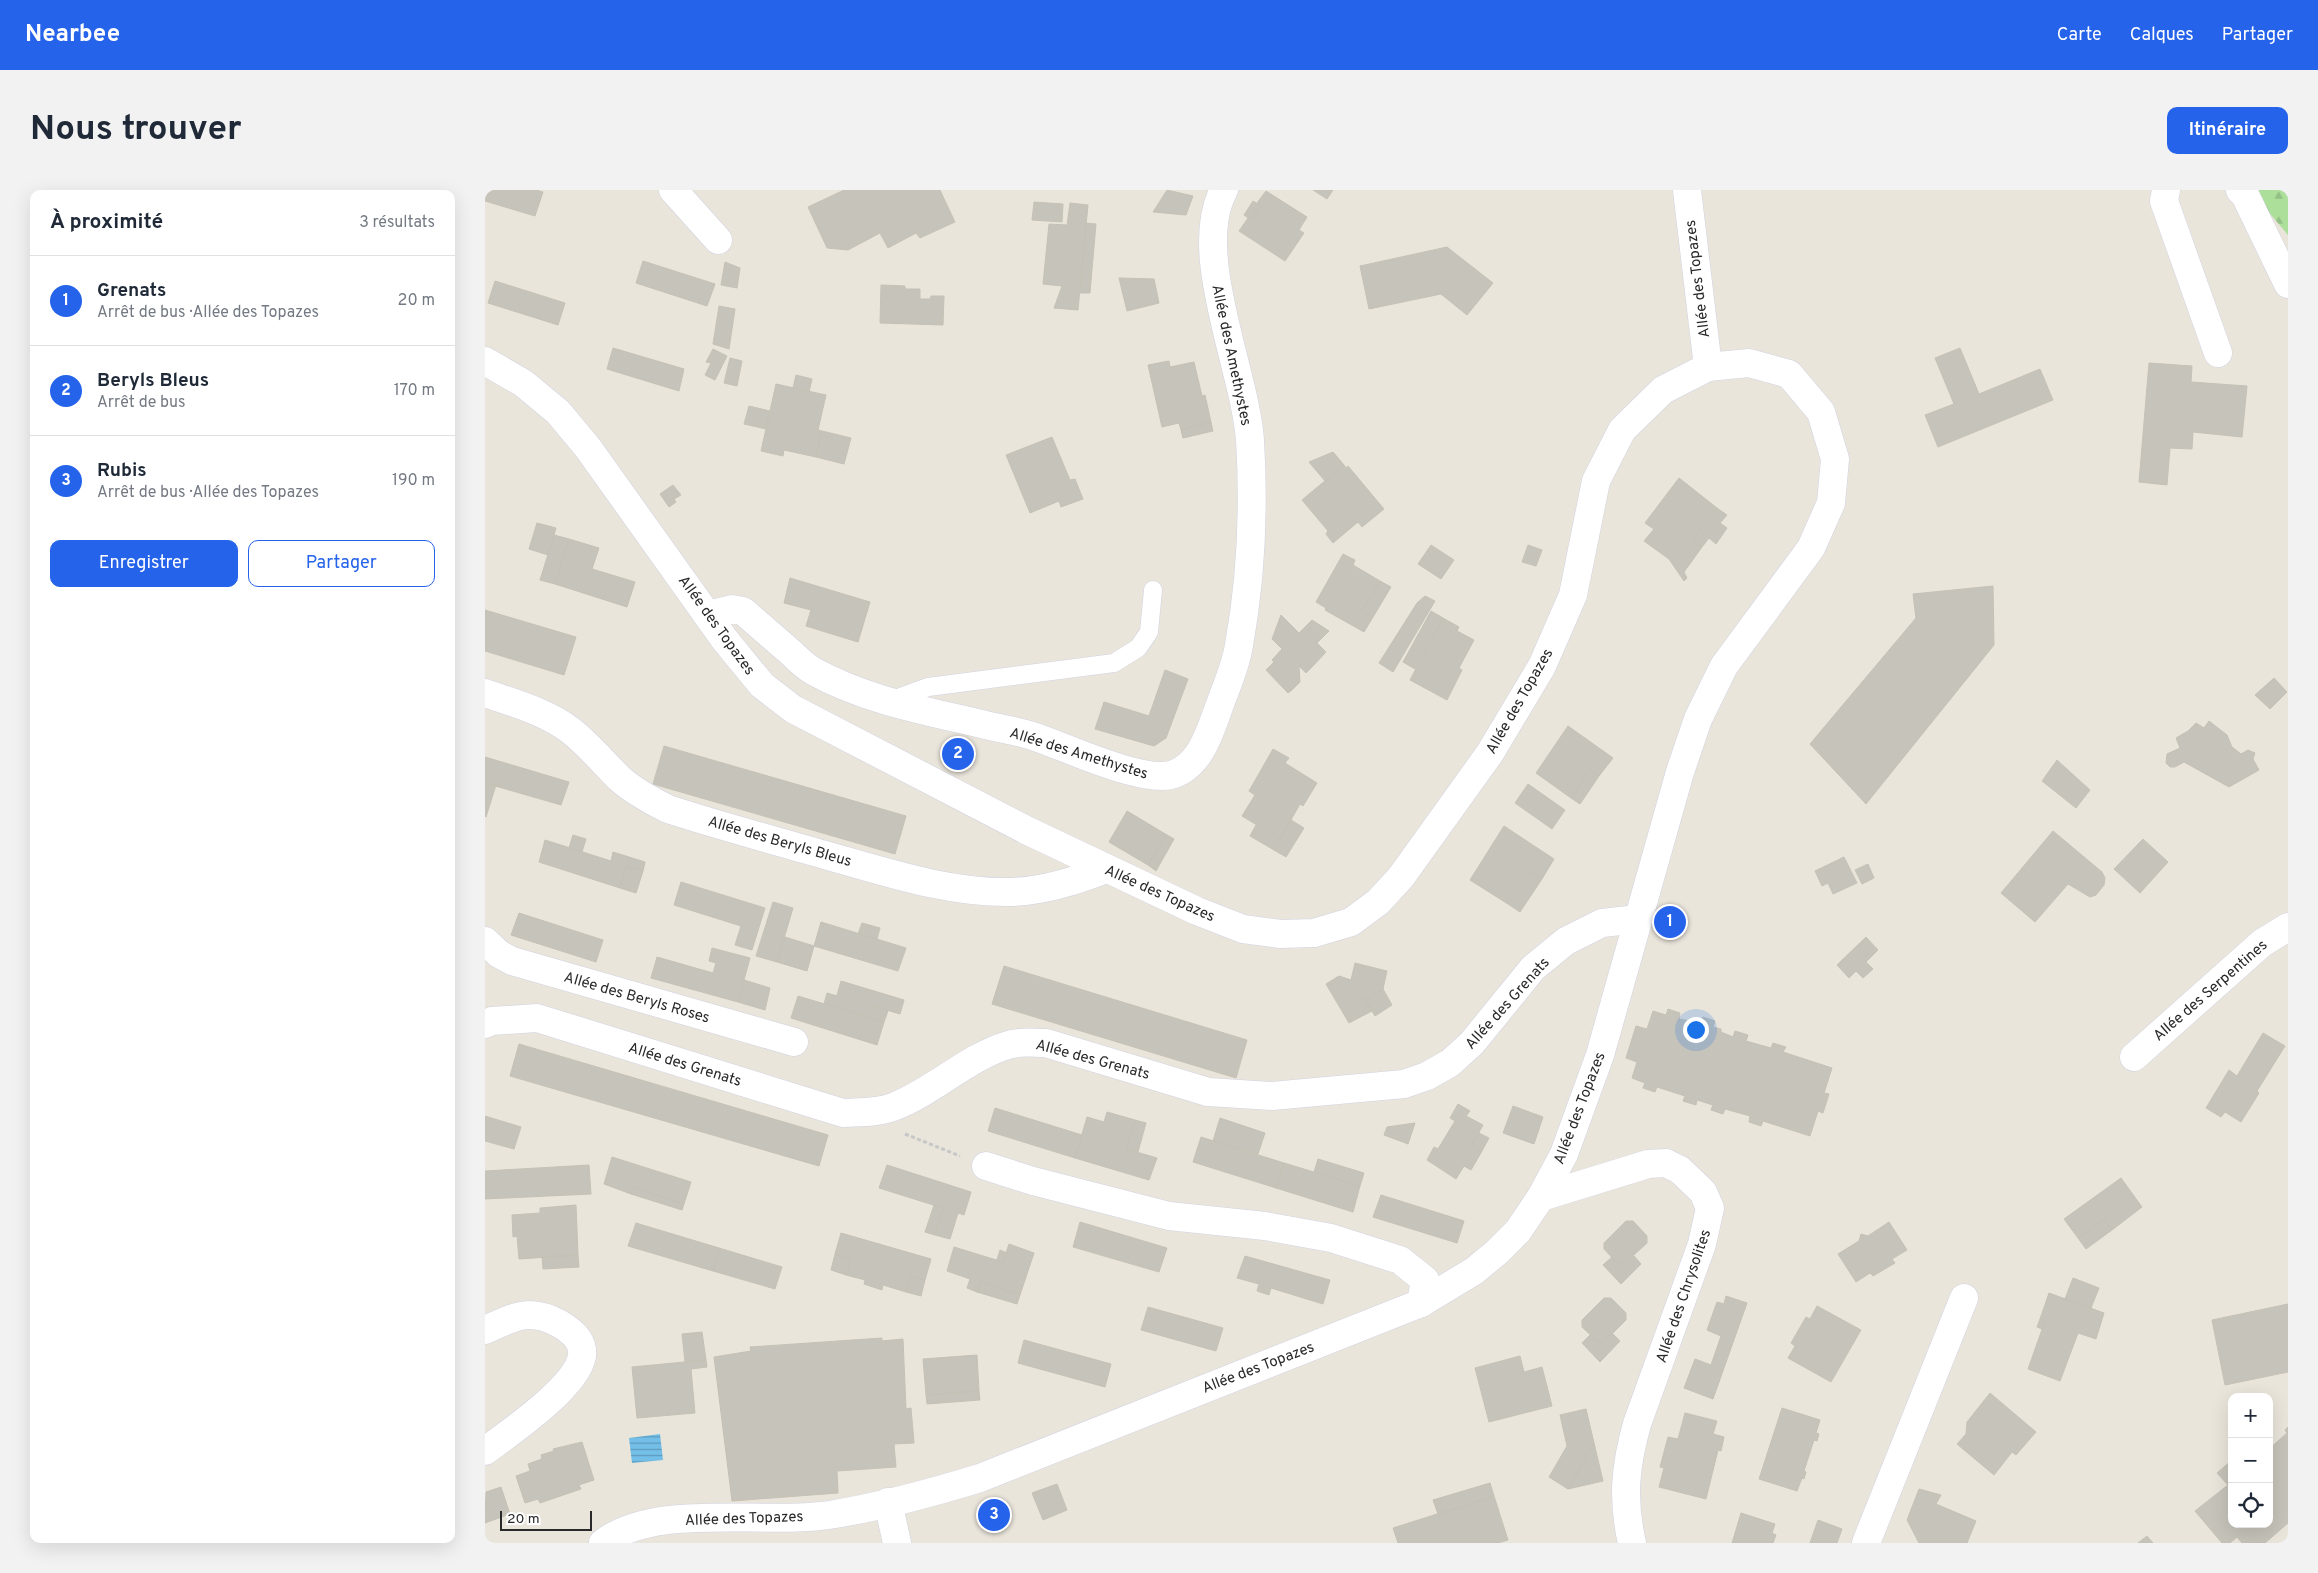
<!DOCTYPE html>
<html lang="fr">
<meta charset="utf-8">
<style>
body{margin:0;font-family:Overpass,sans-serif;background:#f2f2f3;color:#1f2937}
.controls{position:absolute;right:15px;bottom:15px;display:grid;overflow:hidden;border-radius:10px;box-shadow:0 5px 20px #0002}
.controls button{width:45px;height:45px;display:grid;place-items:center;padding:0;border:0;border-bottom:1px solid #e0e1e3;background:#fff;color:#1f2937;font:25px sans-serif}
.scale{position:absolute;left:15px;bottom:12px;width:92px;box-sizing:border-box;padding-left:5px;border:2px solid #292929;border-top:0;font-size:14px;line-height:18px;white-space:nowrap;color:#292929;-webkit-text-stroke:4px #fff;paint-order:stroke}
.you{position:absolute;left:1210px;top:839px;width:18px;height:18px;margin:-12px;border:4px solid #fff;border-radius:50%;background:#1a73e8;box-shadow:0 0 0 8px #1a73e833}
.badge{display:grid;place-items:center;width:32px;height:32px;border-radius:50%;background:#2563eb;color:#fff;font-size:16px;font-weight:700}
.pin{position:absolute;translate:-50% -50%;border:2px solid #fff;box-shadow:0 1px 5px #0006}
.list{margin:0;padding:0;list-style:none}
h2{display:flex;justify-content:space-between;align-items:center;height:65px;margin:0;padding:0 20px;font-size:21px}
h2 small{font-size:16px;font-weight:400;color:#747a83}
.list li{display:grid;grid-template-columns:32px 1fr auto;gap:15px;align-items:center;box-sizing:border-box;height:90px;padding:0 20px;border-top:1px solid #e0e1e3}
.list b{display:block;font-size:19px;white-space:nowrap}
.list p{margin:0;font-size:16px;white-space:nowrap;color:#747a83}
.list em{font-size:16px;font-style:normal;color:#747a83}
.actions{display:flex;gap:10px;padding:15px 20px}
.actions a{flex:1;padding:11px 0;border:1px solid #2563eb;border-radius:10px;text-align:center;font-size:18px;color:#2563eb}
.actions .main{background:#2563eb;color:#fff}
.icon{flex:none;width:28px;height:28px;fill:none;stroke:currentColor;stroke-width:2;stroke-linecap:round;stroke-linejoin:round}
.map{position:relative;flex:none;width:1803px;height:1353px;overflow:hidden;border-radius:10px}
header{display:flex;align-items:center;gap:30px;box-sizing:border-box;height:70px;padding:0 25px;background:#2563eb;color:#fff}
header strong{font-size:24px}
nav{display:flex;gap:28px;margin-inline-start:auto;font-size:18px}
.intro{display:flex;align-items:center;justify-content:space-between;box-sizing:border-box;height:120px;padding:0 30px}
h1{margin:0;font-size:35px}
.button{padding:12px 22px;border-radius:10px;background:#2563eb;color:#fff;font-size:18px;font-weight:700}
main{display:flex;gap:30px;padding:0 30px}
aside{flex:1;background:#fff;border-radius:10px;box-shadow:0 5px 20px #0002}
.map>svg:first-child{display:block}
.forest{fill:url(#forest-firs)}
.water{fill:url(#water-rules)}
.building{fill:#c6c3ba;stroke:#c6c1b5}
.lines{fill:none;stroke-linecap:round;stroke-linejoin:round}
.service-casing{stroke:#d1d2e1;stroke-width:19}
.minor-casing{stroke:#d1d2e1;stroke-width:29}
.secondary-casing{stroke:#d1d2e1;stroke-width:29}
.path{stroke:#c7c7c7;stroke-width:3;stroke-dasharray:4 2.5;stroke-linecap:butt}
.service{stroke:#fff;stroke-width:18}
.minor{stroke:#fff;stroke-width:28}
.secondary{stroke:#fff;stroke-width:28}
.labels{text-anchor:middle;stroke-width:4;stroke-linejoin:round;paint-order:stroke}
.street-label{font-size:15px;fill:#292929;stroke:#fff}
</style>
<header>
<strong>Nearbee</strong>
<nav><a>Carte</a><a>Calques</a><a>Partager</a></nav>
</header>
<div class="intro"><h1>Nous trouver</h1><a class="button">Itinéraire</a></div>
<main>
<aside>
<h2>À proximité<small>3 résultats</small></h2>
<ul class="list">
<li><span class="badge">1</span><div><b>Grenats</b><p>Arrêt de bus · Allée des Topazes</p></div><em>20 m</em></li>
<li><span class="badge">2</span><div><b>Beryls Bleus</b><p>Arrêt de bus</p></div><em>170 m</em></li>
<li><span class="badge">3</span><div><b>Rubis</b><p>Arrêt de bus · Allée des Topazes</p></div><em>190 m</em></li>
</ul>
<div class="actions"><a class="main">Enregistrer</a><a>Partager</a></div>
</aside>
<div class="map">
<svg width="1803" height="1353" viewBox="0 0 1803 1353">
<defs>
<pattern id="forest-firs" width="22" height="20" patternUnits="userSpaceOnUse" patternTransform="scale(1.25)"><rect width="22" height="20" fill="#acdf9a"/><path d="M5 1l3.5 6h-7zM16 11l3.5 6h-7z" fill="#94bf85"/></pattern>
<pattern id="water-rules" width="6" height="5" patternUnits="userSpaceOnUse" patternTransform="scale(1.25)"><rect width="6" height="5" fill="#73bfe8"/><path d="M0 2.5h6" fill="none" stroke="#5e9bbc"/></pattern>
</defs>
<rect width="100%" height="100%" fill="#eae5db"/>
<path class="forest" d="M1765,0H1803V45Z"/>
<path class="water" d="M175,1244L178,1270L147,1273L144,1248Z"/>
<path class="building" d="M0,0H51L58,2L50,26L0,11Z
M359,0H455L470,32L435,48L431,43L403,58L395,43L363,60L342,58L323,17Z
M682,0L708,6L701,25L668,22Z
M828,0H848L842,9Z
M781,1L822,27L814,40L819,43L800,71L754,41L763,28L766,30L776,16L772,13Z
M768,11L776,16L766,30L759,25Z
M549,12L578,14L577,32L547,30Z
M585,13L603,15L593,120L569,118L577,96L558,94L564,34L582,35Z
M601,33L611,34L605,103H595Z
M962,57L1008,93L982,125L956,104L884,119L875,76Z
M158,71L230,94L222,116L151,93Z
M240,72L255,78L252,98L236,95Z
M634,88L669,89L674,113L642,121Z
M10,91L80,113L73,135L3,113Z
M396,95L420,96V99H435V109H445L446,106H459L458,135L395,133Z
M234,116L250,119L244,159L228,154Z
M128,158L199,179L194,201L122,179Z
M1475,158L1494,204L1555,179L1568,210L1453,257L1440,225L1469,214L1450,168Z
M228,159L242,166L230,190L220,185L226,173L221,172Z
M245,168L257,171L252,196L239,193Z
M684,171L685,177L709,172L717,206L720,205L726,232L696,240L694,233L677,237L663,175Z
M1664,173L1707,176L1706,192L1762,196L1757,247L1708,242L1707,259L1685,258L1682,295L1654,292Z
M311,185L327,189L324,202L308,198Z
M291,194L341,205L333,240L337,241L331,267L299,260L298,266L276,261Z
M264,216L285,221L281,239L259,234Z
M726,232L728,241L698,248L696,240Z
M337,241L366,248L359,274L331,267Z
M567,247L585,290L590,289L598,309L576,317L574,311L545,323L521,265Z
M848,262L859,275L840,291L824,272Z
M859,275L861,278L863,276L899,319L877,337L873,332L848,353L841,344L843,341L817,310Z
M1194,288L1232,318L1207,350L1217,357L1199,382L1202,388L1199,391L1184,369L1159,351L1169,339L1160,333Z
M188,295L196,305L189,309L191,312L184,317L175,304Z
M1232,318L1242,325L1235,333L1242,338L1231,354L1224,348L1217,357L1207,350Z
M52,333L71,338L63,365L44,359Z
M69,345L84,349L70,394L55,390Z
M84,349L114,358L107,379L150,392L142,417L70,394Z
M946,355L969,370L956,389L933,374Z
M1043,355L1057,360L1051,376L1037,372Z
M858,364L870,370L868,375L895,391L877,421L888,427L879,442L840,420L841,418L831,412Z
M305,388L385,412L373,452L321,436L326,420L299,413Z
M895,391L906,397L888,427L877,421Z
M1508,396L1509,455L1381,614L1325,554L1431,428L1428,404Z
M940,406L950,411L908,482L894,473L932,413Z
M0,420L91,447L79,485L0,461Z
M946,421L958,428L930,479L918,472Z
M796,425L814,443L827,430L844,441L832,453L841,462L826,478L820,471L814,476L815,492L807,500L784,477L789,472L787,470L797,459L787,449Z
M958,428L974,437L972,441L989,450L974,478L977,480L962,510L925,490Z
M820,471L826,478L821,483L814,476Z
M784,477L807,500L803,503L781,480Z
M680,480L703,489L681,548L669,556L610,539L619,512L664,526Z
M1789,488L1802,502L1785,519L1770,505Z
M1724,531L1742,545L1747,557L1756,564L1763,560L1770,563L1768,569L1774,580L1744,597L1699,572L1690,577H1685L1681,573L1682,564L1695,558L1691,548L1703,541L1711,533L1719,538Z
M1083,536L1128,568L1114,586L1105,580L1086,608L1051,583Z
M179,556L421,626L410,664L168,594Z
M788,559L804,568L800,573L832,593L818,616L815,614L795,649L757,626L770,605L764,601Z
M0,567L84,592L76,615L0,593Z
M1572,570L1605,600L1591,618L1557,591Z
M1105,580L1114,586L1095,614L1086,608Z
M0,593L11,595L1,627L0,626Z
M1043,594L1080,620L1067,639L1030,613Z
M642,621L682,645L663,675L624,652Z
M806,630L819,638L801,667L765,646L771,635L795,649Z
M1019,636L1069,669L1057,689L1045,681L1023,714L985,690Z
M1568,641L1617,682L1620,688L1619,695L1611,705L1605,707L1583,694L1550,732L1516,703Z
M88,645L101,649L97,662L84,658Z
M682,645L689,649L671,681L663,675Z
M1658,649L1683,672L1655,703L1629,679Z
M60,650L126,671L128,662L160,672L158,681L141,676L135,698L54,672Z
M1359,667L1372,693L1348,704L1343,693L1337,696L1330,681Z
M1383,674L1389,688L1377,694L1370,680Z
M141,676L158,681L151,703L135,698Z
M1045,681L1057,689L1035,722L1023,714Z
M196,692L280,718L267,760L250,755L256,736L189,715Z
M288,712L308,718L292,772L271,766Z
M34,723L118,750L111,772L26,745Z
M336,732L421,758L413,781L329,756Z
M377,733L395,738L392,749L373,744Z
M300,747L329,756L322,781L292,772Z
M1381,747L1393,760L1381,772L1388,779L1378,788L1371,781L1364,788L1352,775Z
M227,758L265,768L253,812L166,788L172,767L228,783L231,773L224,771Z
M870,773L902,781L898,799L880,809L887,821L864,833L841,794L854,786L866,790Z
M519,776L762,850L751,888L507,814Z
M259,790L285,798L280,820L253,812Z
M356,791L419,810L415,824L352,805Z
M898,799L907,815L890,826L880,809Z
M342,803L403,821L399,832L339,814Z
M313,806L399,832L392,855L306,828Z
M1183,819L1195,823L1194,829L1216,833L1218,827L1230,831L1228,837L1236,839V842L1248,847L1250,841L1263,845L1261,851L1286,858L1288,853L1301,857L1298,862L1347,878L1339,903L1344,904L1338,923L1333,921L1325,946L1278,931L1276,936L1264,932L1265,926L1240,919L1238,924L1226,920L1228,915L1212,910L1211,915L1198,911L1200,906L1172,897L1170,902L1158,898L1160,893L1147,888L1152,872L1141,868L1151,836L1162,839L1168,821L1181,825Z
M1778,843L1800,856L1772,901L1774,903L1756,932L1740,922L1736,927L1721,918L1744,880L1752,886Z
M34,854L343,945L334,976L25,886Z
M973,914L985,921L981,926L998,935L987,955L997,961L986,980L979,976L971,989L942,970L949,957L953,959L970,931L965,928Z
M1028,916L1058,927L1049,954L1018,943Z
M510,918L597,945L590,968L503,941Z
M622,922L650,930L641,959L672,968L664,990L590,968L602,927L619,932Z
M0,926L36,937L29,959L0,951Z
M735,928L780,943L773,964L728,951Z
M650,930L661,933L653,962L641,959Z
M930,933L923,954L899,945L902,937Z
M994,943L1004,948L997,961L987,955Z
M716,947L799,973L791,998L708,972Z
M127,967L206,992L199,1014L147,997L146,1004L119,994Z
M833,969L879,983L875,996L829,982Z
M799,973L875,996L868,1022L791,998Z
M104,975L106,1004L0,1009V981Z
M402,975L486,1002L479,1025L473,1023L465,1049L450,1045L458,1018L394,998Z
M1636,988L1657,1017L1627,1040L1619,1029L1593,1048L1579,1029Z
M147,997L199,1014L197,1020L146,1004Z
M896,1005L979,1031L972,1053L888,1027Z
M91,1015L93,1065L34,1069L32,1046L28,1047L27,1025L55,1023V1018Z
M449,1015L458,1018L450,1045L440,1042Z
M1619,1029L1627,1040L1601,1059L1593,1048Z
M1141,1031H1148L1162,1046V1053L1139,1074H1133L1119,1059V1053Z
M595,1032L682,1058L674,1082L588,1057Z
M1404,1032L1422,1060L1407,1069L1410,1073L1388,1086L1385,1083L1371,1092L1353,1064L1374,1051L1376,1044L1383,1046Z
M151,1033L234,1058L228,1081L143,1056Z
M356,1043L446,1069L440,1090L425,1086L421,1102L398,1095L397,1100L379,1094L380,1090L361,1085L366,1069L350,1064Z
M524,1054L549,1063L535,1105L495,1092L492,1102L482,1098L485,1089L462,1081L469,1057L518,1072Z
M234,1058L297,1077L290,1099L228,1081Z
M515,1060L522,1063L518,1072L512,1070Z
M350,1064L366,1069L361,1085L346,1080Z
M93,1065L94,1077L58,1079L57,1067Z
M760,1066L845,1090L838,1114L786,1098L784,1105L772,1101L774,1094L752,1088Z
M1149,1066L1156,1074L1136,1094L1118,1075L1127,1067L1133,1074H1139Z
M425,1086L440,1090L436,1106L421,1102Z
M1588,1088L1614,1098L1606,1118L1580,1109Z
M495,1092L535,1105L532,1114L492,1102Z
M1564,1103L1619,1123L1611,1149L1593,1143L1575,1191L1543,1179L1560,1131L1555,1129Z
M1241,1106L1262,1113L1228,1209L1199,1198L1210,1169L1226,1175L1236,1146L1222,1140L1232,1112L1239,1114Z
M1119,1108H1126L1141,1123V1130L1119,1152L1112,1151L1097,1137V1130Z
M1803,1114V1182L1740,1195L1727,1130Z
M1332,1116L1376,1140L1346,1192L1303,1168L1310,1156L1306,1153L1321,1127L1325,1129Z
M663,1117L738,1138L731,1161L656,1140Z
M1555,1129L1560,1131L1557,1139L1552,1137Z
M217,1142L221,1170L200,1172L197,1144Z
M1127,1143L1135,1151L1115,1172L1097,1153L1105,1145L1112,1151L1119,1152Z
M397,1148V1151L418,1149L421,1219L426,1218L429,1253L409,1254L411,1277L352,1281L353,1303L247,1311L229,1167L266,1161L265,1157Z
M539,1150L626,1174L620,1197L533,1173Z
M492,1165L494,1201L441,1205L438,1169Z
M1035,1166L1039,1182L1057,1177L1067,1216L1004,1232L990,1178Z
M221,1170L222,1177L206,1179L210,1223L152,1228L147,1177Z
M494,1201L495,1210L442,1214L441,1205Z
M1505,1203L1551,1242L1531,1265L1527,1262L1509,1285L1472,1254L1481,1244L1482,1232Z
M1297,1218L1335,1230L1331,1243L1334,1244L1332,1251L1329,1250L1319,1281L1321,1282L1319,1289L1317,1288L1312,1301L1274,1289Z
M1101,1219L1109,1253L1083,1299L1064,1287L1082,1256L1075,1225Z
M1200,1223L1232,1231L1228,1244L1239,1247L1236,1261L1233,1260L1221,1309L1174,1297L1179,1278L1175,1277L1183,1247L1193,1249Z
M1803,1237V1333L1780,1353H1757L1752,1347L1745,1353H1737L1710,1321L1743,1295L1732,1283L1747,1270V1334H1784V1259L1802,1243L1800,1240Z
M97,1252L109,1290L94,1295L96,1299L55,1313L53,1309L40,1313L31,1286L45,1281L43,1274L57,1269L56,1265L69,1261L68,1259Z
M1109,1253L1118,1291L1083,1299Z
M1005,1293L1009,1306L953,1324L948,1310Z
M572,1294L582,1320L558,1330L547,1303Z
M16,1297L25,1324L0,1333L1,1302Z
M1434,1299L1456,1305L1451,1314L1491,1331L1482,1353H1434L1422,1330Z
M1009,1306L1023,1350L1013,1353H913L908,1338Z
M1256,1323L1290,1334L1287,1343L1291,1345L1288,1353H1247Z
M1333,1330L1357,1339L1352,1353H1325Z
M1662,1346L1668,1353H1653Z"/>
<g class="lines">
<defs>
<path id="service" d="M405,511L443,497L629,473L653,458L664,442L668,400"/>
<path id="minor" d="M188,0L233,50
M1202,0L1223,177
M1681,0L1679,11L1733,163
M1755,0L1760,5L1803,94
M222,425L247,419L258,421C273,434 288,447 303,460C311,467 319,476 328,481C384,512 448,522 509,537C525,540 541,543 556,549C587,560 656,592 686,585C715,577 725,542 734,517C741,497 751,476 754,455C766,389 769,317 765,250C760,181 705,61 739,0
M0,503C29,513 59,521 85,540C103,554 118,572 134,588C148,601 167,611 183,619C235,636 288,650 340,665C401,682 462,703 526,702C559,701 591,691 621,679
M0,751L14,764L27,771L309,852
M0,834L7,831L52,828L358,923C374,922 392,923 408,917C448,902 481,868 523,855C535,851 548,853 561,853L723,902L787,906L919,894L942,886L965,873L987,853L1048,778L1081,751L1117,733L1153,729
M1649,867L1777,753L1803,737
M501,976L548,991L684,1026L780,1036L846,1048L915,1070L940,1090L936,1113
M1056,1007L1163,974L1181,973L1195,980L1218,1002L1225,1018L1217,1054L1152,1234C1140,1277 1137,1309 1147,1353
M0,1140C29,1127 44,1117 75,1134C87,1141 99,1151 97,1166C92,1197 24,1243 0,1261
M403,1312L412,1353
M1381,1353L1479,1108"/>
<path id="secondary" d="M0,171L38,193L73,222L103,258L240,450L277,495L308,519L541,640L712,721L758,739L796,744L829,743L866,732L893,712L916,687L1005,563L1057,476L1088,405L1111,291L1137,240L1178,200L1223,177L1264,173L1304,184L1336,222L1350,269L1346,313L1326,358L1239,476L1213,529L1195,582L1115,865L1079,964L1056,1007L1033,1041L1012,1062L989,1081L936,1113L495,1288C446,1303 395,1317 344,1325C279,1335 170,1312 118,1353"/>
</defs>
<use href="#service" class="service-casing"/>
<use href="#minor" class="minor-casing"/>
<use href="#secondary" class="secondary-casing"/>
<path class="path" d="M420,944L475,966"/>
<use href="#service" class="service"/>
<use href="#minor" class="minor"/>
<use href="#secondary" class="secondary"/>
</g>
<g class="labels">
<g class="street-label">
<text transform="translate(1212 89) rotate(-97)" y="5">Allée des Topazes</text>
<text transform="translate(747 165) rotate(78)" y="5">Allée des Amethystes</text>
<text transform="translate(232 435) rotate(54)" y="5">Allée des Topazes</text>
<text transform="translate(1034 511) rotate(-60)" y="5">Allée des Topazes</text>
<text transform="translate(594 563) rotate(17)" y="5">Allée des Amethystes</text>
<text transform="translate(295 651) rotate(16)" y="5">Allée des Beryls Bleus</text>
<text transform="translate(675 703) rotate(24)" y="5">Allée des Topazes</text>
<text transform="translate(1725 800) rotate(-41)" y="5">Allée des Serpentines</text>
<text transform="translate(152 807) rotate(16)" y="5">Allée des Beryls Roses</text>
<text transform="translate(1022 813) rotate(-48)" y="5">Allée des Grenats</text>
<text transform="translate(608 869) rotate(15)" y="5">Allée des Grenats</text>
<text transform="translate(200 874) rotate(17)" y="5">Allée des Grenats</text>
<text transform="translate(1094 918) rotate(-69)" y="5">Allée des Topazes</text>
<text transform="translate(1198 1106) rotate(-71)" y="5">Allée des Chrysolites</text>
<text transform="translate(773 1177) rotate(-21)" y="5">Allée des Topazes</text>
<text transform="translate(259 1328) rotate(-2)" y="5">Allée des Topazes</text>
</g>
</g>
</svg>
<div class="controls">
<button>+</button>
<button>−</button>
<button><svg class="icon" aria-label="locate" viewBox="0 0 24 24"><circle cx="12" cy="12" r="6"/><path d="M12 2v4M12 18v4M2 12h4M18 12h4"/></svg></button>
</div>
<div class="scale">20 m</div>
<div class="you"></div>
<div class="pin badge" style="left:1185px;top:732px">1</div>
<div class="pin badge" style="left:473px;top:564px">2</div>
<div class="pin badge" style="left:509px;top:1325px">3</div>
</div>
</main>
